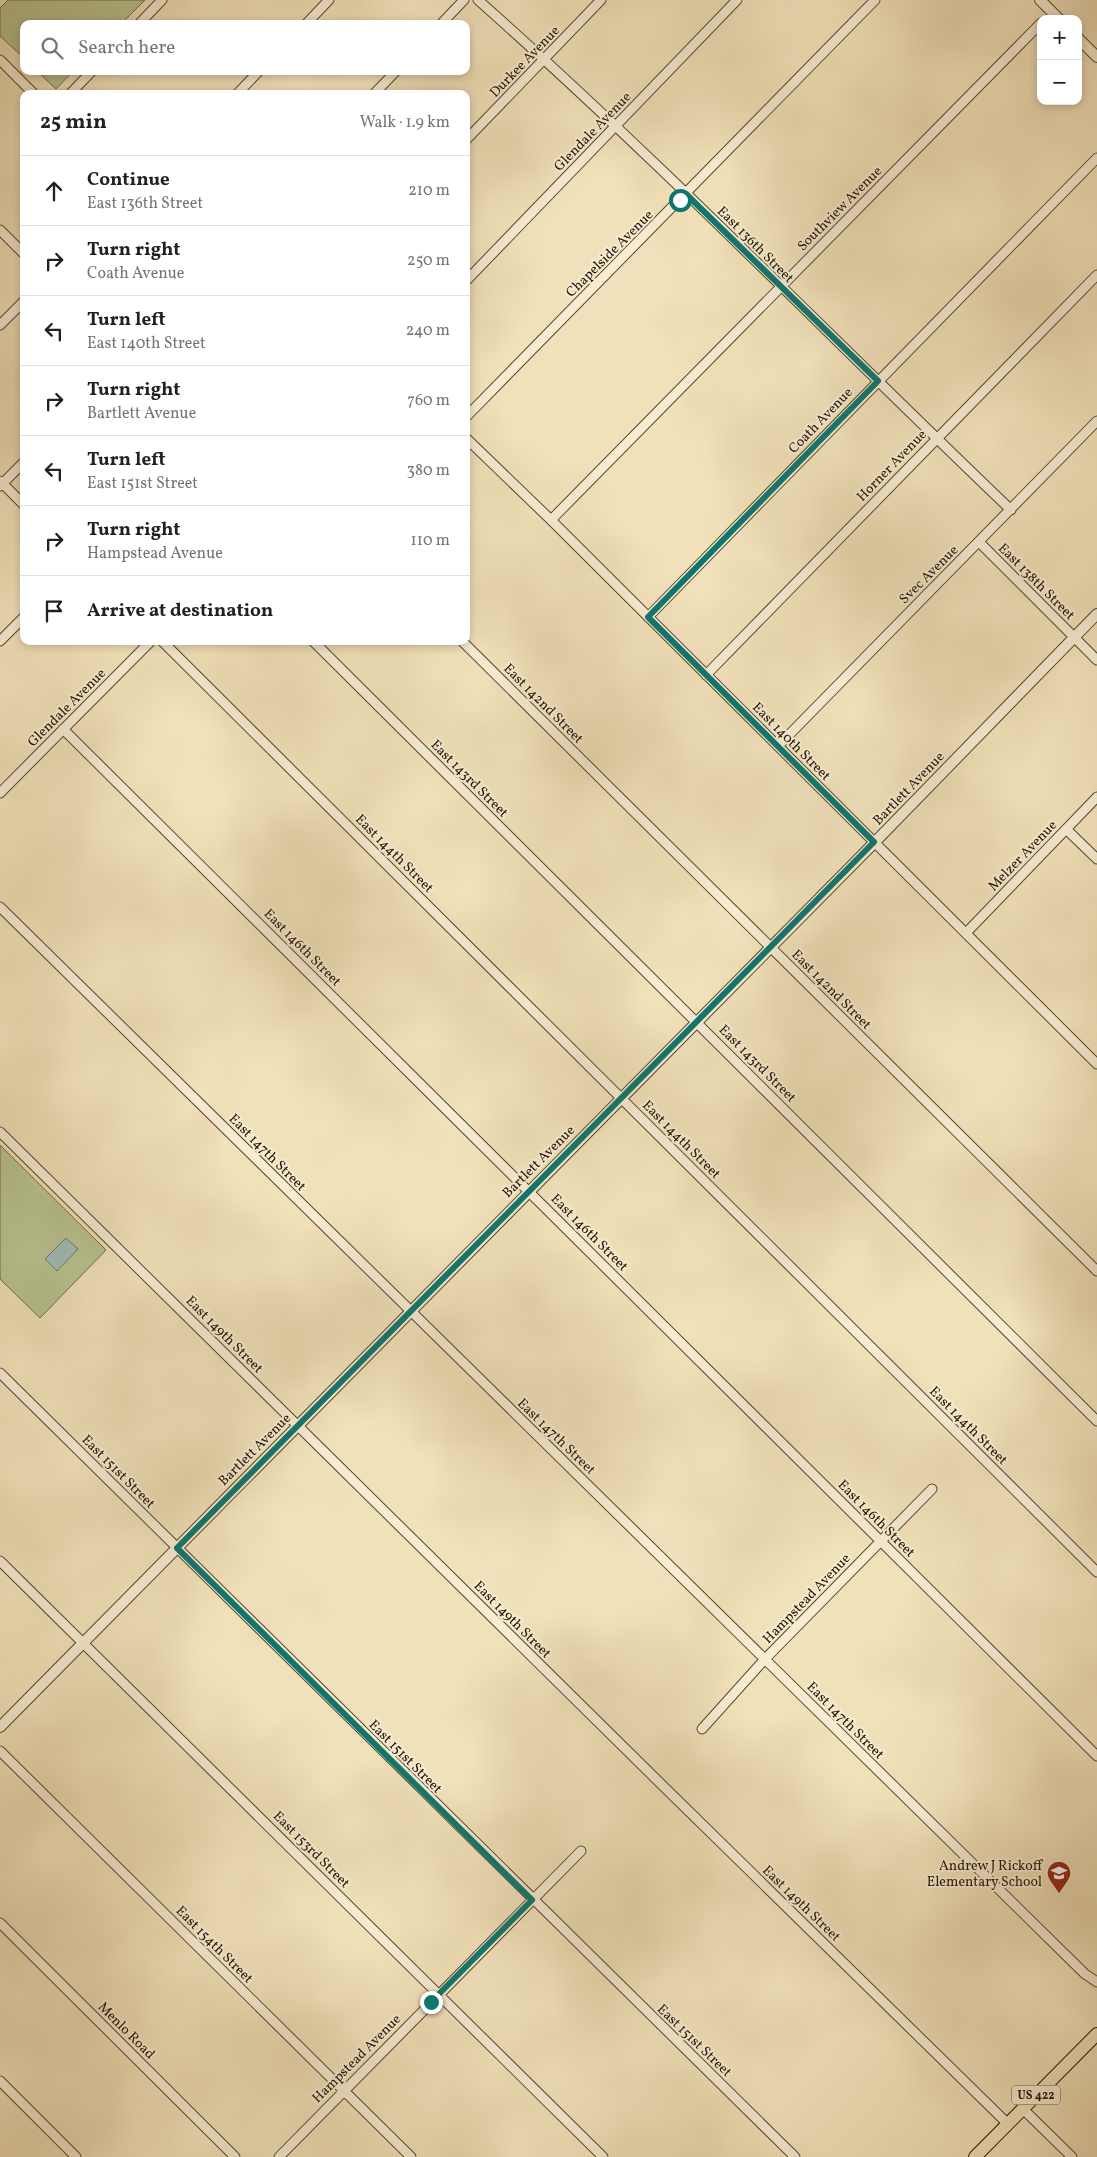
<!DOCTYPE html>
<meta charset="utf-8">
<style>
body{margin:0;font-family:Vollkorn,serif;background:#f6f6f6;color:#202124}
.controls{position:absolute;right:15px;top:15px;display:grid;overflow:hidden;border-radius:10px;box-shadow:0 2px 8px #0003}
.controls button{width:45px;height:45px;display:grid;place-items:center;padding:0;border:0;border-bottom:1px solid #e0e0e0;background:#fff;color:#202124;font:25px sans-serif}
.stop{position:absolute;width:15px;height:15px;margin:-11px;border:4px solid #0f766e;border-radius:50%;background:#fff}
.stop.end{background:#0f766e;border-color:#fff;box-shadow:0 1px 5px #0008}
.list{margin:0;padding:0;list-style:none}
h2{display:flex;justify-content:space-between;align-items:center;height:65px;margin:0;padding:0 20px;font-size:21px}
h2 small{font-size:16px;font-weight:400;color:#757577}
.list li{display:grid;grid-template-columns:32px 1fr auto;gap:15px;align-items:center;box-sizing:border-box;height:70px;padding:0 20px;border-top:1px solid #e0e0e0}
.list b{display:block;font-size:19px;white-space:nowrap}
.list p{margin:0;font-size:16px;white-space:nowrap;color:#757577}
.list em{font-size:16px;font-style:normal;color:#757577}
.icon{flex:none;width:28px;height:28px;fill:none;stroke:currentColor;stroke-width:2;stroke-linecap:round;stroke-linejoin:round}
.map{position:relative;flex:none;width:1097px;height:2157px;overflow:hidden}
.search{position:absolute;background:#fff;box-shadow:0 2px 8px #0003;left:20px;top:20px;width:450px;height:55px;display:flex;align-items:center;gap:12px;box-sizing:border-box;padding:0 18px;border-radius:10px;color:#757577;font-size:19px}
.panel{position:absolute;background:#fff;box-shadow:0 2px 8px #0003;left:20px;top:90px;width:450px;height:555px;border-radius:10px}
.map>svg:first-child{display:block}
.green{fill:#b8c391;stroke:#6e6c49}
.water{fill:#9dbcb8;stroke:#6d796f}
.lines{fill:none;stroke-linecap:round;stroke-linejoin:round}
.minor-casing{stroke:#57472f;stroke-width:11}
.tertiary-casing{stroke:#57472f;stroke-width:12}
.primary-casing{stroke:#241401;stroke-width:14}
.minor{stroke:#f6ecd2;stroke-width:9}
.tertiary{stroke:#f6ecd2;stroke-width:10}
.primary{stroke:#f1e1ba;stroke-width:12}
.route{stroke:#0f766e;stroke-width:6}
.labels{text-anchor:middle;stroke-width:4;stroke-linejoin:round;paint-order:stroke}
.shield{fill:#f6ecd2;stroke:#635540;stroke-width:1}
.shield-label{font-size:12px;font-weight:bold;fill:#241401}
.street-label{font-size:14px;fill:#241401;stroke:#f6ecd2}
.poi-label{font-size:14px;fill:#241401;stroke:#f6ecd2;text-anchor:end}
</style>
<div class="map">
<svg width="1097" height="2157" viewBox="0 0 1097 2157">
<rect width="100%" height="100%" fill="#f1e1ba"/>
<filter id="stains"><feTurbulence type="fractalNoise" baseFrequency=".004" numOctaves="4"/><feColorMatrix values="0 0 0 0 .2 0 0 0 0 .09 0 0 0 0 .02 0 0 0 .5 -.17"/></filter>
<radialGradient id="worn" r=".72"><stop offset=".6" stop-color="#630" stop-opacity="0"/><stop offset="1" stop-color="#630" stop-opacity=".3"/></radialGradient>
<path class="green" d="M8,0H145L121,24H24V58L0,36V8Z
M37,71H73L56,89Z
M0,1145L106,1250L40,1318L0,1279Z"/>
<path class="water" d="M66,1238L78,1249L57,1271L45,1259Z"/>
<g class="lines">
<defs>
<path id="minor" d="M478,0C662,163 833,340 1011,510
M139,24L162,0
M306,24L329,0
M441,24L464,0
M0,60L34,94
M70,94L92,71
M237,94L259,71
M374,94L396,71
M466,140L601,0
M0,230L24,254
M466,281L737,0
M0,325L24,301
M466,417L875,0
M466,438L551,520L1097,1064
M0,481L24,505
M0,486L24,462
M551,520L1041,23
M979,542L1097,660
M648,617L1097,158
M0,641L24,617
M162,641L1097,1572
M313,641L1097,1421
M462,641L1097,1271
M706,675L1097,275
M63,729L1097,1756
M778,746L1097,421
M0,793L151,641
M1066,829L1097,859
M0,907L1085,1974L1097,1982
M966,933L1097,797
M0,1132L660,1783L1008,2124
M0,1373L795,2157
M0,1561L603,2157
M702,1729L765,1659L932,1489
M0,1751L411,2157
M0,1923L235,2157
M0,2081L76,2157
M1023,2109L1072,2157
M279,2157L581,1851"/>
<path id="tertiary" d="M1040,0L1059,19
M1078,38L1097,57
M0,1727L875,842L1097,614"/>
<path id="primary" d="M975,2157L1097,2034"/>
</defs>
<use href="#minor" class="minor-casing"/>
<use href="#tertiary" class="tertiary-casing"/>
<use href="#primary" class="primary-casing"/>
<use href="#minor" class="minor"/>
<use href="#tertiary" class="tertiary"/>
<use href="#primary" class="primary"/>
</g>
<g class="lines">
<path class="route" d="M431,2002L532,1900L177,1548L874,842L648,617L878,381L686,194L680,200"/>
</g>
<defs>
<symbol id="school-pin" viewBox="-11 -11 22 30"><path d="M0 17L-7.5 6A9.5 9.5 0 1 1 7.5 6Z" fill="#8f2418" stroke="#f6ecd2"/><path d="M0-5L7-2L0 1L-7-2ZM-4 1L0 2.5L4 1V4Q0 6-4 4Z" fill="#fff"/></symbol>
</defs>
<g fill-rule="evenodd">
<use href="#school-pin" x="1045" y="1859" width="28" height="38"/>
</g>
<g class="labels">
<rect class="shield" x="1012" y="2085.5" width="48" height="19" rx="4"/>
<g class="shield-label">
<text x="1036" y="2099">US 422</text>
</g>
<g class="street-label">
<text transform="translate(524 61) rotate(-46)" y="5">Durkee Avenue</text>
<text transform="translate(592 131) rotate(-46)" y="5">Glendale Avenue</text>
<text transform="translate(839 208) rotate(-45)" y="5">Southview Avenue</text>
<text transform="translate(756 244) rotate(45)" y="5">East 136th Street</text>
<text transform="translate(609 253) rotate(-45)" y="5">Chapelside Avenue</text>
<text transform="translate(820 420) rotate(-46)" y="5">Coath Avenue</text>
<text transform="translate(891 465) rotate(-46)" y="5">Horner Avenue</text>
<text transform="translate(928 574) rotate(-45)" y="5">Svec Avenue</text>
<text transform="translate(1037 581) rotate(45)" y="5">East 138th Street</text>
<text transform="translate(544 703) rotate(45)" y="5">East 142nd Street</text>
<text transform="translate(66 707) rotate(-45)" y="5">Glendale Avenue</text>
<text transform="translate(792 741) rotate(45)" y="5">East 140th Street</text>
<text transform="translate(470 778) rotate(45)" y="5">East 143rd Street</text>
<text transform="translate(908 788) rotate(-46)" y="5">Bartlett Avenue</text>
<text transform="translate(395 853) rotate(45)" y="5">East 144th Street</text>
<text transform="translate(1022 855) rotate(-46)" y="5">Melzer Avenue</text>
<text transform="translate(303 947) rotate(45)" y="5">East 146th Street</text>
<text transform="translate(832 989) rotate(45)" y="5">East 142nd Street</text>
<text transform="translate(758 1063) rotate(45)" y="5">East 143rd Street</text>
<text transform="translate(682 1139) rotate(45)" y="5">East 144th Street</text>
<text transform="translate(268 1152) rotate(45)" y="5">East 147th Street</text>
<text transform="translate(538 1161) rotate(-45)" y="5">Bartlett Avenue</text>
<text transform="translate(590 1232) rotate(45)" y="5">East 146th Street</text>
<text transform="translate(225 1334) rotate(45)" y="5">East 149th Street</text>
<text transform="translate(969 1425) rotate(45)" y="5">East 144th Street</text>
<text transform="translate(557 1436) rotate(44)" y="5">East 147th Street</text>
<text transform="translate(254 1449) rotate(-45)" y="5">Bartlett Avenue</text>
<text transform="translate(119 1471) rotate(45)" y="5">East 151st Street</text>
<text transform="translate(877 1518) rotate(45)" y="5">East 146th Street</text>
<text transform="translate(806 1598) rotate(-46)" y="5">Hampstead Avenue</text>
<text transform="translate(513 1619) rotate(45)" y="5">East 149th Street</text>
<text transform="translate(846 1720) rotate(45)" y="5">East 147th Street</text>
<text transform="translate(406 1756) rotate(45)" y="5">East 151st Street</text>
<text transform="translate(312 1849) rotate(45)" y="5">East 153rd Street</text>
<text transform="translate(802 1903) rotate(44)" y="5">East 149th Street</text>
<text transform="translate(215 1944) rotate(45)" y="5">East 154th Street</text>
<text transform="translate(127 2030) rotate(45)" y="5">Menlo Road</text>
<text transform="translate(695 2040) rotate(44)" y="5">East 151st Street</text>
<text transform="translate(356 2058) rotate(-45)" y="5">Hampstead Avenue</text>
</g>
<g class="poi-label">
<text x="1042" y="1870">Andrew J Rickoff<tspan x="1042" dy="16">Elementary School</tspan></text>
</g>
</g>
<rect width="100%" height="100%" filter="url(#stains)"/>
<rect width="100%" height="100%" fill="url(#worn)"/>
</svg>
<div class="controls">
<button>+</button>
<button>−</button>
</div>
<div class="stop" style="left:680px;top:200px"></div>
<div class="stop end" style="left:431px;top:2002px"></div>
<div class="search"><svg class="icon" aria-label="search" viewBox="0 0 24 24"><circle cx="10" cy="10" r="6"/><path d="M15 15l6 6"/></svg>Search here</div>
<section class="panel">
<h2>25 min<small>Walk · 1.9 km</small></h2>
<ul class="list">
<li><svg class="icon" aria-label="ahead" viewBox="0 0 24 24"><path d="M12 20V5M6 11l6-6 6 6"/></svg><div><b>Continue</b><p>East 136th Street</p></div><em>210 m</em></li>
<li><svg class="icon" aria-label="right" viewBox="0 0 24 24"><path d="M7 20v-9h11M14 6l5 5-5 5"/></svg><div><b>Turn right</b><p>Coath Avenue</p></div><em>250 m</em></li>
<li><svg class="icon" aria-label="left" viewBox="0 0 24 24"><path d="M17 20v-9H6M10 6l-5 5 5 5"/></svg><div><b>Turn left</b><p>East 140th Street</p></div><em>240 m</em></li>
<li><svg class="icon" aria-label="right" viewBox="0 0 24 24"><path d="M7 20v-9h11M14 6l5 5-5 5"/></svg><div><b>Turn right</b><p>Bartlett Avenue</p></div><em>760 m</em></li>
<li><svg class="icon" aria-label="left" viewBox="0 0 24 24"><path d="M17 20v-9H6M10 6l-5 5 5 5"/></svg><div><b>Turn left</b><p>East 151st Street</p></div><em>380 m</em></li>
<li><svg class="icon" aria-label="right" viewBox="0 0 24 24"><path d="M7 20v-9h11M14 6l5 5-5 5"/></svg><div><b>Turn right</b><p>Hampstead Avenue</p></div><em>110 m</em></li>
<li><svg class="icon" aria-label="arrive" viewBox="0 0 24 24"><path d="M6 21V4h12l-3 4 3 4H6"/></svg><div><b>Arrive at destination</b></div></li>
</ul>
</section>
</div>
